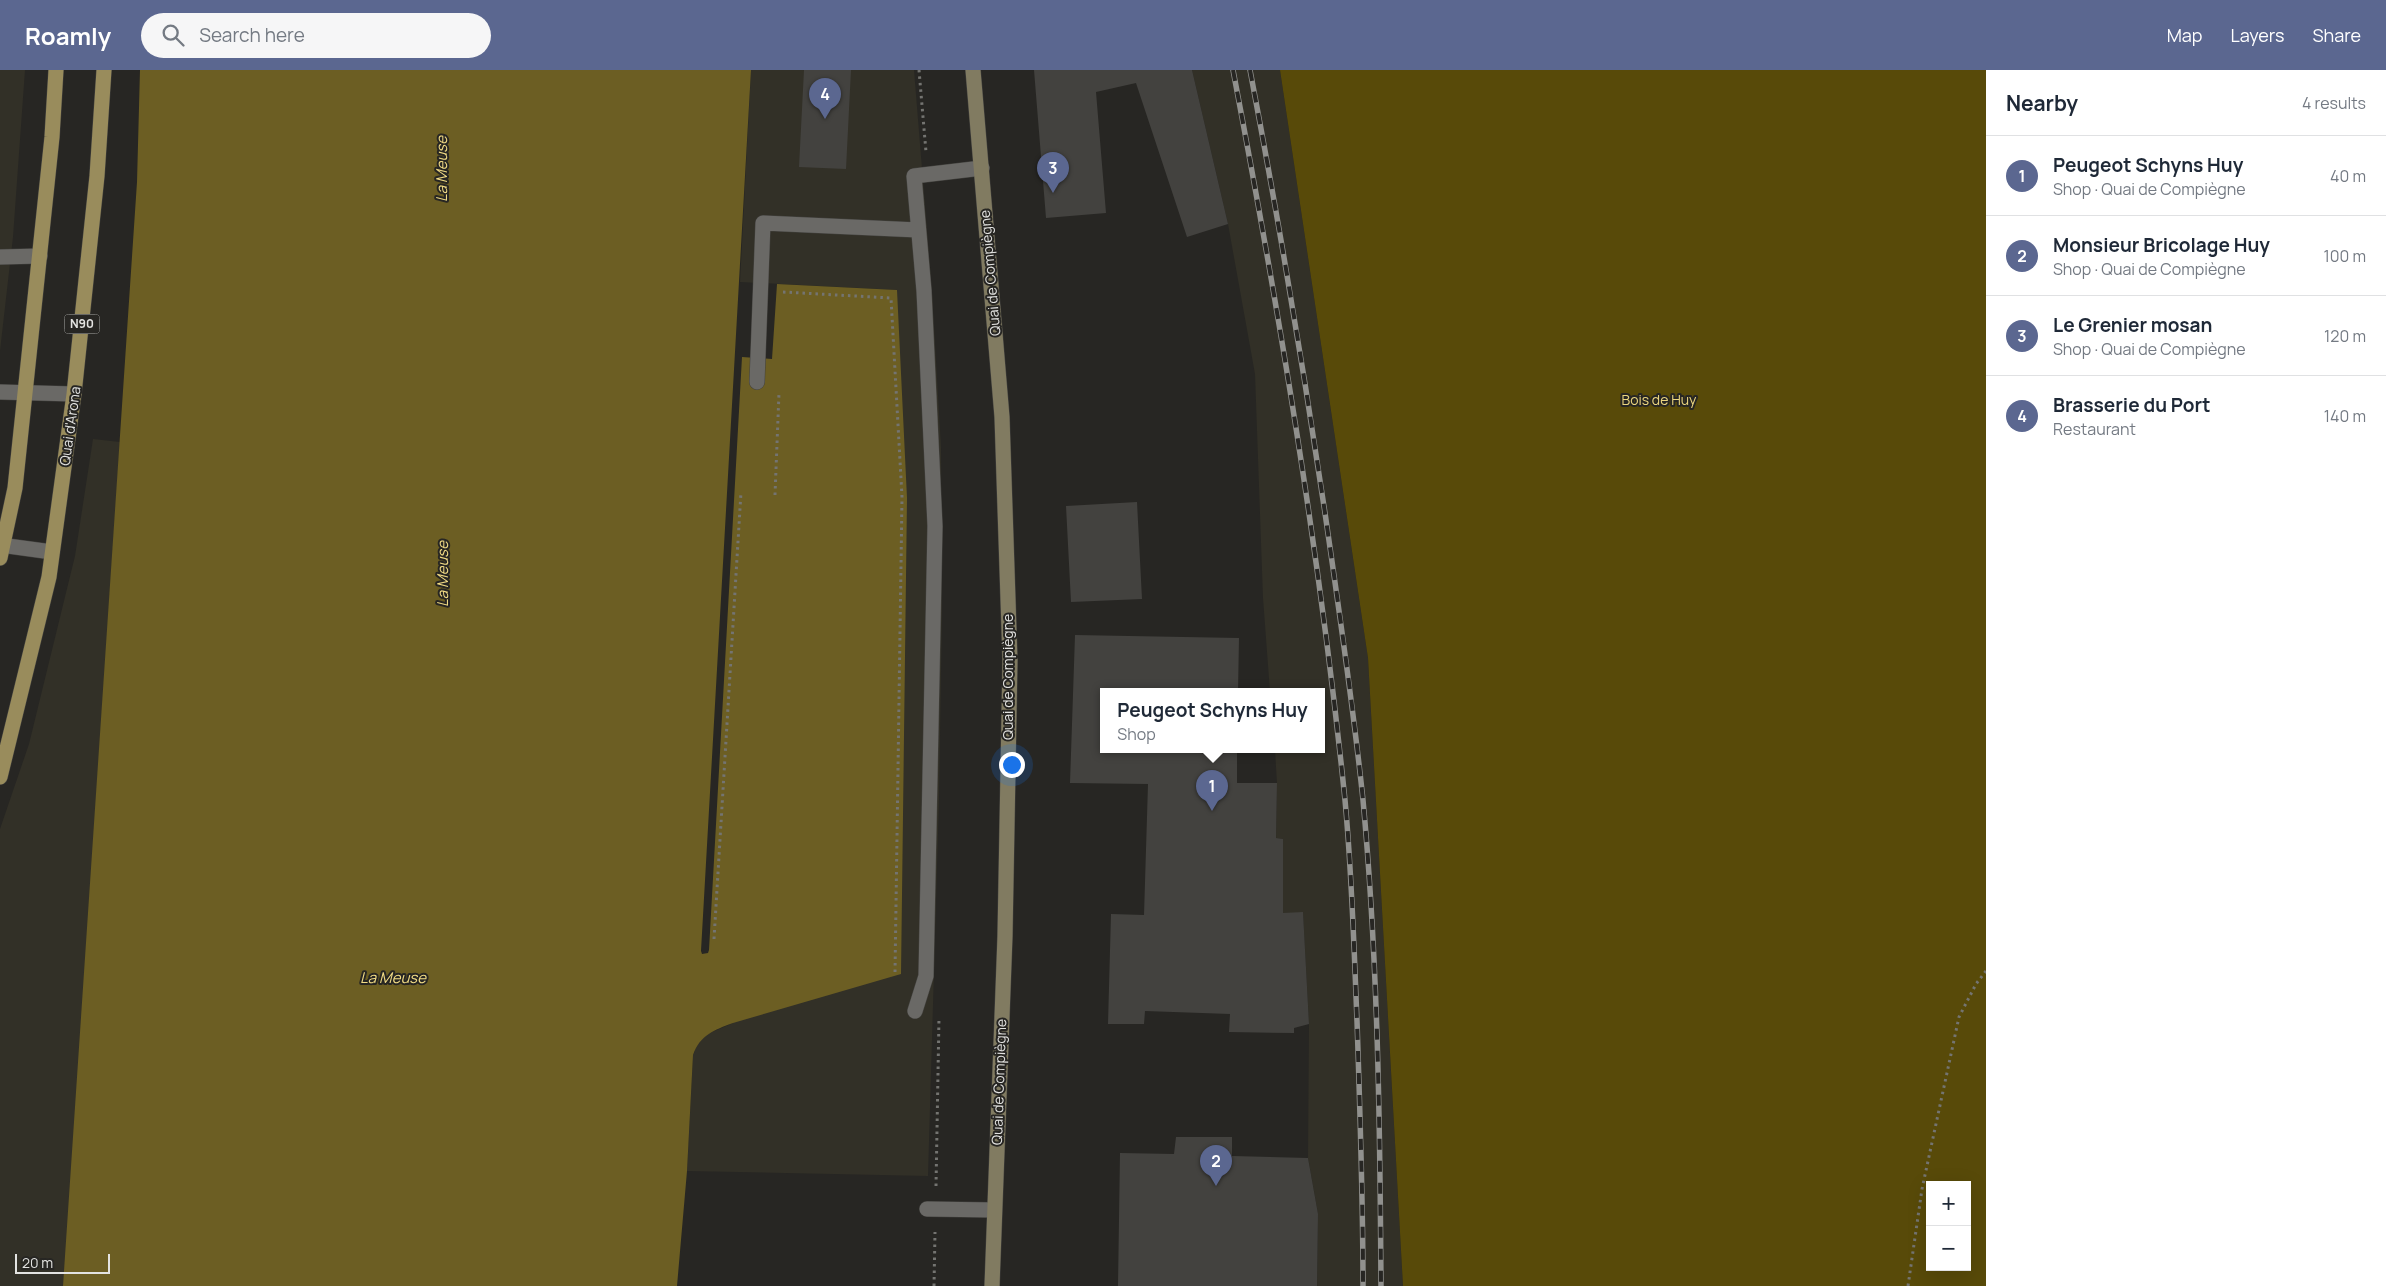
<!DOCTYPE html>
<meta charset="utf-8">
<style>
body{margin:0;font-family:Manrope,sans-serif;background:#f6f6f7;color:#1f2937}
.controls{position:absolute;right:15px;bottom:15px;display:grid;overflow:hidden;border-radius:0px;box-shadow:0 5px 20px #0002}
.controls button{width:45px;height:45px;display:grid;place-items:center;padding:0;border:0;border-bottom:1px solid #e0e1e3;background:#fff;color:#1f2937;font:25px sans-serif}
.scale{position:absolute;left:15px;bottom:12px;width:95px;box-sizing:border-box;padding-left:5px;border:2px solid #e3e3e1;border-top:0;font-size:14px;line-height:18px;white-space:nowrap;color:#e3e3e1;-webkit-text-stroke:4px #272623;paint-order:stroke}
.you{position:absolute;left:1011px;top:694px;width:18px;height:18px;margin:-12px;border:4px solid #fff;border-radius:50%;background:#1a73e8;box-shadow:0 0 0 8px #1a73e833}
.badge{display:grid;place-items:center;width:32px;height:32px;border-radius:50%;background:#5b6790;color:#fff;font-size:16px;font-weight:700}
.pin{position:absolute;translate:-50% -41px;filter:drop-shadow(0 1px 2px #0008)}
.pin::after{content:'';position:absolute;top:26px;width:18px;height:15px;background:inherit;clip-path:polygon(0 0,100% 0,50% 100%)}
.popup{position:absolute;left:1100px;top:618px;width:225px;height:65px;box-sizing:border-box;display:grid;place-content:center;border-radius:0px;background:#fff;filter:drop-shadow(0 1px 4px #0005);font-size:16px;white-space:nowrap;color:#747a83}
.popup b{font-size:19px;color:#1f2937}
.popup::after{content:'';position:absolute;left:50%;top:100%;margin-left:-10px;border:10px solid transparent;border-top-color:#fff}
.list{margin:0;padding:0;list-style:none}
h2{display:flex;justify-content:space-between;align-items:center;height:65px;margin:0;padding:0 20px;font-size:21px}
h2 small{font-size:16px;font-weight:400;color:#747a83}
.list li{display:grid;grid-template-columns:32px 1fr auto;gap:15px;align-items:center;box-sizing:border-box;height:80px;padding:0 20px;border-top:1px solid #e0e1e3}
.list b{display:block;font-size:19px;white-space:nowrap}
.list p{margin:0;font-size:16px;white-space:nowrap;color:#747a83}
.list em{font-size:16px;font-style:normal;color:#747a83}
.icon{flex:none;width:28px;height:28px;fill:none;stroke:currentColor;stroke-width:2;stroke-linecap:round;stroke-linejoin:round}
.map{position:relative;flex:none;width:1986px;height:1216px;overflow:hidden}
header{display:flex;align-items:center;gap:30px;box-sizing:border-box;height:70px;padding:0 25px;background:#5b6790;color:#fff}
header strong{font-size:24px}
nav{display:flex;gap:28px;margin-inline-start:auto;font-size:18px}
.search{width:350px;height:45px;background:#f6f6f7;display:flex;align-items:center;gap:12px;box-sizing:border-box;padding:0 18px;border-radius:28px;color:#747a83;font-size:19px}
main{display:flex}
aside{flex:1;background:#fff}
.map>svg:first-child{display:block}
.built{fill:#323027}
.forest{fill:#584a09;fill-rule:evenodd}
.water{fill:#6c5e23}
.building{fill:#43423f}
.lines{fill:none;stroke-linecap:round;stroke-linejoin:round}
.lane-casing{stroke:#43423f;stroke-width:16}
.secondary-casing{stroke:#43423f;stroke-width:16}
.primary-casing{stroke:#43423f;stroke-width:16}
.path{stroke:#747471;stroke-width:3;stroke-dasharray:2.5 4;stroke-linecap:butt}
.lane{stroke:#6a6966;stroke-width:15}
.secondary{stroke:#817b61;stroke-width:15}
.primary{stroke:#998c5c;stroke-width:15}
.rail-casing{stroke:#91918e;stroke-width:5.5}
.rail{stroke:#272623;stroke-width:4;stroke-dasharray:11;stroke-linecap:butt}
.labels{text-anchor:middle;stroke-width:4;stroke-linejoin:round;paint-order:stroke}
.shield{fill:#272623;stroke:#abaaa8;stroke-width:1}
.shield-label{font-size:12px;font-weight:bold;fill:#e3e3e1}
.street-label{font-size:14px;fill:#e3e3e1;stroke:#272623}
.park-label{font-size:14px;fill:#ecd67f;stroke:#272623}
.water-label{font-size:15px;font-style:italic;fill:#f1db85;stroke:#272623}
</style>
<header>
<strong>Roamly</strong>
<div class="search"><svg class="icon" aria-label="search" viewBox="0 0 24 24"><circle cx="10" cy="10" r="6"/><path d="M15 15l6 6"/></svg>Search here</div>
<nav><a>Map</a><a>Layers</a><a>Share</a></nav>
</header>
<main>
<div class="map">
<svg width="1986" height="1216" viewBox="0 0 1986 1216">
<rect width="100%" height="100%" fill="#272623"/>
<path class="built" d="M0,0H25L13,167L0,281Z
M751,0H914L932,222L941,377L942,538L939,730L928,1106L687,1101L693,985L697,975L705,965L733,953L897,220L740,212Z
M1192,0H1280L1368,588L1403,1216H1317L1318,1144L1308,1088L1309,954L1303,843H1283V769L1276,768L1277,713L1275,680H1321V622H1270L1263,528L1255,304L1228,154Z
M93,369L120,372L66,1187L63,1216H0V759L29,674L75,486Z"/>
<path class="forest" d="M1280,0H1986V1216H1403L1368,588ZM1930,1115H1967V1197H1930Z"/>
<path class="water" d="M140,0H751L701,881L702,884L708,883L709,880L742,287L772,289L777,214L897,220L907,428L901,904L733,953C714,960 700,965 693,985L687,1101L677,1216H63L137,112Z"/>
<path class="building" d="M804,0H851L846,99L799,97Z
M1034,0H1192L1228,154L1187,167L1136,13L1096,22L1106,143L1046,148Z
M1137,432L1142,529L1071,532L1066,436Z
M1075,565L1239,568L1238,622H1103V680H1237V713H1277L1276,768L1283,769V843L1303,842L1309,954L1294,958V963L1229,962L1230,944L1145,941L1144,954H1108L1111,844L1144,845L1148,714L1070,713Z
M1176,1067H1232V1086L1308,1088L1318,1144L1317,1216H1118L1120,1083L1174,1084Z"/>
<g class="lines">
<defs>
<path id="lane" d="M0,187L40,186
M757,312L763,153L918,160
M0,322L74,324
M0,475L52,482
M915,941L926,906L935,456L924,221L914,106L982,98
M927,1139L994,1140"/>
<path id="secondary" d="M973,0L1002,347L1010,590L1005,866L992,1216"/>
<path id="primary" d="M0,488L15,418L52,67L56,0
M0,707L49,507L74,324L97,106L104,0"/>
</defs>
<use href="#lane" class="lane-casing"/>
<use href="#secondary" class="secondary-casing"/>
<use href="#primary" class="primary-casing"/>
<path class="path" d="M919,0L926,82
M783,222L891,228L902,427L895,903
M775,425L779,323
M714,869L741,422
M936,1116L939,947
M934,1216L935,1162
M1908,1216L1922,1119L1959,947L1976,914L1986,901"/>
<use href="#lane" class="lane"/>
<use href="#secondary" class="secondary"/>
<use href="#primary" class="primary"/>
<defs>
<path id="rail" d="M1233,0C1279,241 1320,485 1345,730C1352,804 1354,878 1357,951C1360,1040 1363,1128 1363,1216
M1250,0C1278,147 1303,295 1325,443C1339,539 1353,634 1363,730C1378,891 1380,1054 1381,1216"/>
</defs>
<use href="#rail" class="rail-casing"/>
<use href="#rail" class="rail"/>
</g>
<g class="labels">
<rect class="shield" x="64.5" y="244.5" width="35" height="19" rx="4"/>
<g class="shield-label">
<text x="82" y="258">N90</text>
</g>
<g class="street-label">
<text transform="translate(990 203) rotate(-95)" y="5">Quai de Compiègne</text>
<text transform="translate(70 356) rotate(-82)" y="5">Quai d'Arona</text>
<text transform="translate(1008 607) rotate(-90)" y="5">Quai de Compiègne</text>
<text transform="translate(999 1012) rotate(-88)" y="5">Quai de Compiègne</text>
</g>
<g class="park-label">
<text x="1659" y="335">Bois de Huy</text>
</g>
<g class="water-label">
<text transform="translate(442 99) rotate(-90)" y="5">La Meuse</text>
<text transform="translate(443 504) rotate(-90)" y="5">La Meuse</text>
<text x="393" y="913">La Meuse</text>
</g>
</g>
</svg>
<div class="controls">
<button>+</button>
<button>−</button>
</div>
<div class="scale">20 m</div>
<div class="you"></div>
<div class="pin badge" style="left:1212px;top:741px">1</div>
<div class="popup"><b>Peugeot Schyns Huy</b>Shop</div>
<div class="pin badge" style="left:1216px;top:1116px">2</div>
<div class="pin badge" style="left:1053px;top:123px">3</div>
<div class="pin badge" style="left:825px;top:49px">4</div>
</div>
<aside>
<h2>Nearby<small>4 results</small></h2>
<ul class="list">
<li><span class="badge">1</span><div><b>Peugeot Schyns Huy</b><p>Shop · Quai de Compiègne</p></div><em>40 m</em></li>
<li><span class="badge">2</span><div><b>Monsieur Bricolage Huy</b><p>Shop · Quai de Compiègne</p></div><em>100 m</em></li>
<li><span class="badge">3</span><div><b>Le Grenier mosan</b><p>Shop · Quai de Compiègne</p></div><em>120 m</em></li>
<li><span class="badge">4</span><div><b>Brasserie du Port</b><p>Restaurant</p></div><em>140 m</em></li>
</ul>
</aside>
</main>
